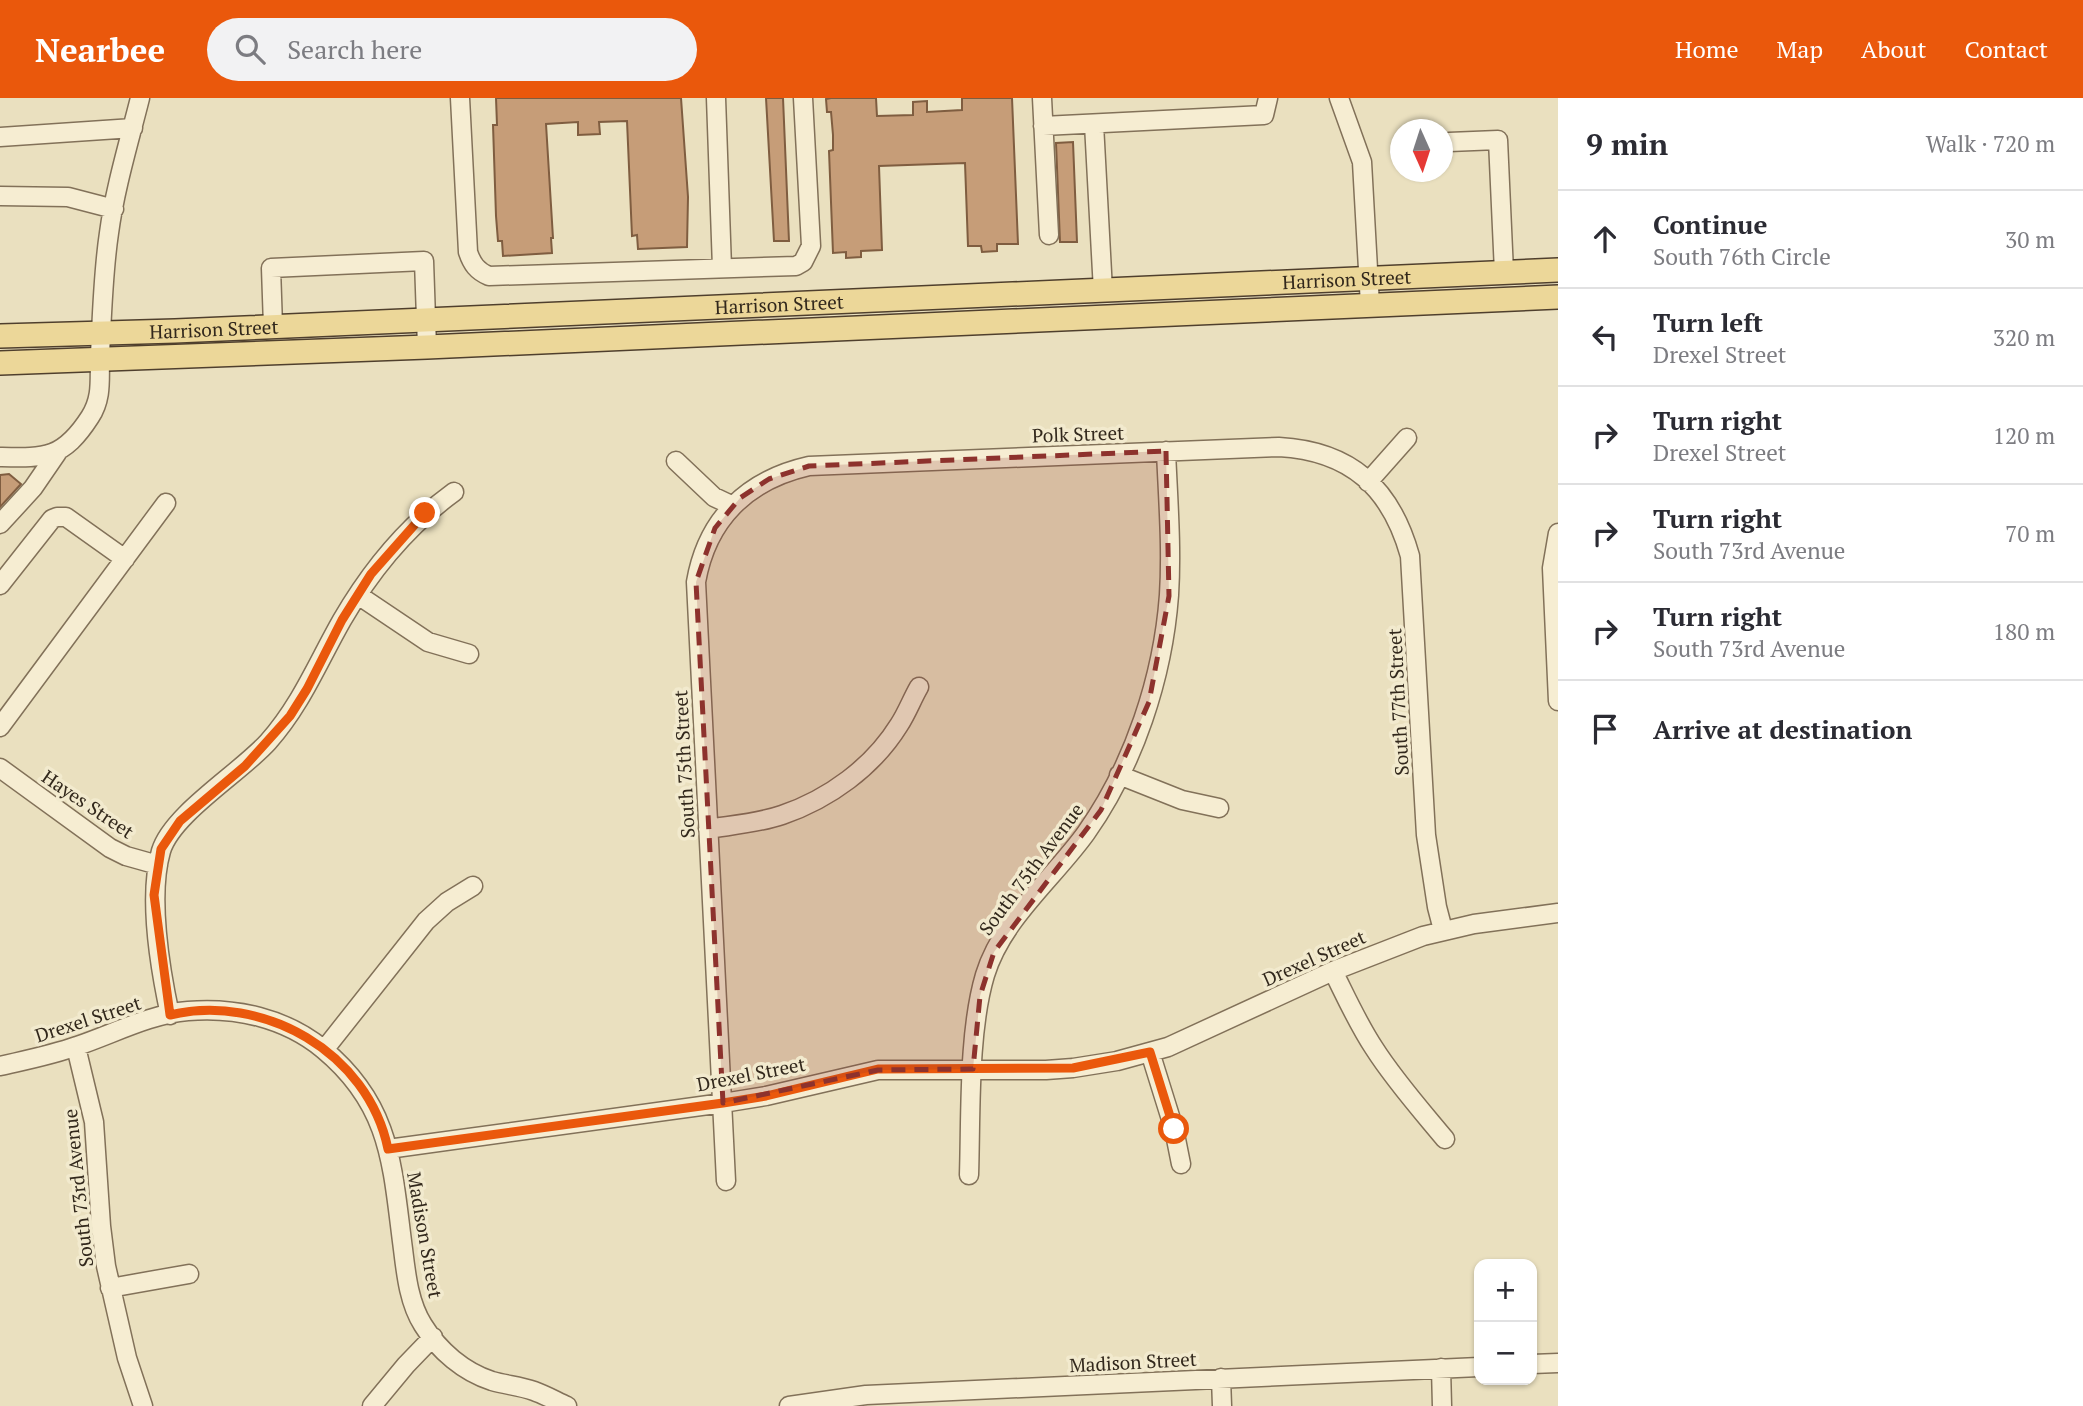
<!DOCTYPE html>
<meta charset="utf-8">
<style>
body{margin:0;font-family:"PT Serif",serif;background:#f2f2f3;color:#2b2b33}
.controls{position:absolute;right:21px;bottom:21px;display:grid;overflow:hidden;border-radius:14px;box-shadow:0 2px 5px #0004}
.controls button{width:63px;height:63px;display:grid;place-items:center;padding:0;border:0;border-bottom:2px solid #e1e1e2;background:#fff;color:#2b2b33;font:35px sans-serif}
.compass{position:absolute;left:1390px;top:21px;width:63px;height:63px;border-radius:50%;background:#fff;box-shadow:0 2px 5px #0004;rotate:177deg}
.stop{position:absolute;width:21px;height:21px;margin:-16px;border:5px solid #ea580c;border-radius:50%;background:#fff}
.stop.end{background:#ea580c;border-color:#fff;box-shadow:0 2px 7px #0008}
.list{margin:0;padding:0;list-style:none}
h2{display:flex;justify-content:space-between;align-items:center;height:91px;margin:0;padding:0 28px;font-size:30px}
h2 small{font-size:23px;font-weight:400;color:#7c7c81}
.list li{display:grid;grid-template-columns:46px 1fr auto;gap:21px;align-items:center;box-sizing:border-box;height:98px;padding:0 28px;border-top:2px solid #e1e1e2}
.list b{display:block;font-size:26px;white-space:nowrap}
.list p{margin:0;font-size:23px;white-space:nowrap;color:#7c7c81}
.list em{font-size:23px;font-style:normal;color:#7c7c81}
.icon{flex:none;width:38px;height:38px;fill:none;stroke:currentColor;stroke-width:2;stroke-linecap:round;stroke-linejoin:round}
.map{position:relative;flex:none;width:1558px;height:1308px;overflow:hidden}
header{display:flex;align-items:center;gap:42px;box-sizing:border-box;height:98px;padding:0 35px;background:#ea580c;color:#fff}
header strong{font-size:33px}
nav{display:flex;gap:38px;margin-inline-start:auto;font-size:24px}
.search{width:490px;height:63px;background:#f2f2f3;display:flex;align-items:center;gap:18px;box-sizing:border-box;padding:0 24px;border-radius:38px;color:#7c7c81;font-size:26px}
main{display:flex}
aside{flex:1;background:#fff}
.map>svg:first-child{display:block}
.building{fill:#c69d78;stroke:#7f5d40;stroke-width:2}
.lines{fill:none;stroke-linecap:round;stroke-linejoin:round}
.minor-casing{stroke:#827159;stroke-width:21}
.major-casing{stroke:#4f3f2d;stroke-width:26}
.minor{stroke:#f6edd2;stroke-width:18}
.major{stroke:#ecd799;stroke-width:23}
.route{stroke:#ea580c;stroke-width:9}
.marked{fill:#8d322d;fill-opacity:0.2;stroke:#8d322d;stroke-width:5;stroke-dasharray:14 9;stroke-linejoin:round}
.labels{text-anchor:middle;stroke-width:7;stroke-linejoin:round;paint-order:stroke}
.street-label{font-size:19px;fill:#32281c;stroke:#f2eace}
</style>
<header>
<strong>Nearbee</strong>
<div class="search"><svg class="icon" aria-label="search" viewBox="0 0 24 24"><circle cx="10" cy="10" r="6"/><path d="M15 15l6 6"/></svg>Search here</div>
<nav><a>Home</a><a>Map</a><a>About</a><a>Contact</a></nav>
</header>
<main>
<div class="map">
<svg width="1558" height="1308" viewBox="0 0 1558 1308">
<rect width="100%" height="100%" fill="#eae0bf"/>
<path class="building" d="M496,0H681L688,99L687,149L638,151L637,137L632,138L627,23L599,24L600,36L578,37V24L546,26L553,140H551L552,155L503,158L502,143H498L496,118L493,27H497Z
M766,0H783L789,143H774Z
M831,0H876L877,18L913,17V4L927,3V14L962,12V0H1012L1018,146H997V153L982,154L981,148H968L965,65L879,68L882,152L861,153V159L846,160V154L833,155L829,53L833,52V37L831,14H827L826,1Z
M1073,44L1077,144H1060L1056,45Z
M9,376L21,386L0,409V377Z"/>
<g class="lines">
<defs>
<path id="minor" d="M460,0L468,154C472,166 477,173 489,178L796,168L803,164L811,148L803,0
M716,0L722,170
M1042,0L1049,137
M1339,0L1362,64L1370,207
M1094,26L1103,193
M1043,28L1264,17L1268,0
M0,39L133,30
M1449,44L1498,42L1504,174
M0,98L68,99L114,111
M273,228L271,170L424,163L427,249
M0,359C45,360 63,361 90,319C103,299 99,280 100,257C102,217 103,175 109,135C115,90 129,44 140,0
M676,363L714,399L733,408
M1368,384L1407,340
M0,426L33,390L57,355
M1558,435L1552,470L1558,603
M0,487L52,421L57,419H66L125,461
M358,497L428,544L469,556
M0,629L166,405
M0,670L110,750L126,758L158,767
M1119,677L1182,702L1219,710
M708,731C733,727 759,725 782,717C829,701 873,669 899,627C907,615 912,601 919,589
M1333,873C1346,899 1358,926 1374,950C1395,983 1421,1012 1445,1041
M170,917C160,871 148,798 161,753C172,716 240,675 268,644C301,607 318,564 342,522C371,472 407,428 454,394
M76,949L94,1024L101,1128L106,1168L127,1260L143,1308
M324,952L426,823L447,804L473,788
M1150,954L1174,1031L1181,1066
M0,968C26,962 52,957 77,948C113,936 150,916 188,913C236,909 285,920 323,951C392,1008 392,1068 403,1151C406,1176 409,1205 423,1227C439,1253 464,1274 492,1283C506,1287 520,1288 534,1293C545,1297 556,1303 567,1308
M388,1051L723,1005L766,998L878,972H1046L1073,970L1117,963L1168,949L1333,873L1423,838L1474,826L1558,815
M969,1077C971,1017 968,934 985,877C1002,821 1053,781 1086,735C1134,667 1163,579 1169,497C1172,449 1168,401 1166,353
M726,1083L696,484C707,421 747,382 809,368L1279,349C1351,353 1391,390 1410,458L1426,737L1437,809L1443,832
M110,1190L189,1176
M1532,1266L1558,1265
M1441,1270L1442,1308
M1221,1280L1222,1308
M372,1308L406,1267L433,1239
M789,1308L866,1297L1479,1269"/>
<g id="major">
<path id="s1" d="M0,238L175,233L1558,172"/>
<path d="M0,265L427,249L1558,199"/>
</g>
</defs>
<use href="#minor" class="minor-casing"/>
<use href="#major" class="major-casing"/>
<use href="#minor" class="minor"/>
<use href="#major" class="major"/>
</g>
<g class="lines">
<path class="route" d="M425,415L371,476L342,522L307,591L290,618L245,668L180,723L161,751L154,797L170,917C263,895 368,954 388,1051L723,1005L766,998L878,971L1073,970L1150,954L1174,1031"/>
</g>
<path class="marked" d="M1166,353L1169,498L1149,604L1101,712L994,854L980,898L973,971L878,972L723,1005L696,484L715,430L740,400L769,381L809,368Z"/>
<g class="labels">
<g class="street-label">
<text dy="7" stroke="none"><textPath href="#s1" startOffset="1348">Harrison Street</textPath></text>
<text dy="7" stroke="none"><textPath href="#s1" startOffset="780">Harrison Street</textPath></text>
<text dy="7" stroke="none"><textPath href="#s1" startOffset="214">Harrison Street</textPath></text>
<text transform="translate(1078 336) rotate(-2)" y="7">Polk Street</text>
<text transform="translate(1398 604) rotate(-93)" y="7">South 77th Street</text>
<text transform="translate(684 666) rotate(-93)" y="7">South 75th Street</text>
<text transform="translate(88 706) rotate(34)" y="7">Hayes Street</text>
<text transform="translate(1031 771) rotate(-53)" y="7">South 75th Avenue</text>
<text transform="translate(1314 860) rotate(-24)" y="7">Drexel Street</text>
<text transform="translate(88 921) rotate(-18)" y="7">Drexel Street</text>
<text transform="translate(751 976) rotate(-11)" y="7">Drexel Street</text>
<text transform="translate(78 1090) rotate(-96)" y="7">South 73rd Avenue</text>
<text transform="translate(425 1137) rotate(80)" y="7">Madison Street</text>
<text transform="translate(1133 1264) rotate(-3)" y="7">Madison Street</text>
</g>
</g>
</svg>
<div class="controls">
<button>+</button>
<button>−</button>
</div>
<svg class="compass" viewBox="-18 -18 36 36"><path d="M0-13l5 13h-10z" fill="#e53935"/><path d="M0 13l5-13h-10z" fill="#7c7c81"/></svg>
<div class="stop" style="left:1174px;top:1031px"></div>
<div class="stop end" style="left:425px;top:415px"></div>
</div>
<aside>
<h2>9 min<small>Walk · 720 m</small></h2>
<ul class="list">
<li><svg class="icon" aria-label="ahead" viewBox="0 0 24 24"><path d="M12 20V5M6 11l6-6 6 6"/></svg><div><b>Continue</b><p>South 76th Circle</p></div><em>30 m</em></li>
<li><svg class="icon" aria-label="left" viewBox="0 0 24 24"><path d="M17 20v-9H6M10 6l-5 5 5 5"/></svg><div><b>Turn left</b><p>Drexel Street</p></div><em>320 m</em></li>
<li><svg class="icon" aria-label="right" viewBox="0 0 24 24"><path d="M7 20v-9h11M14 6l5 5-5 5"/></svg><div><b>Turn right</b><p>Drexel Street</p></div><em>120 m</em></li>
<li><svg class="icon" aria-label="right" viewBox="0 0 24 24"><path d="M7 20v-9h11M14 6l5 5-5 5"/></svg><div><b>Turn right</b><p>South 73rd Avenue</p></div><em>70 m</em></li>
<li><svg class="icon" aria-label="right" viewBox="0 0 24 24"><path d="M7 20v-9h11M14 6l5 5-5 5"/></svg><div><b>Turn right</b><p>South 73rd Avenue</p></div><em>180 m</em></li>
<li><svg class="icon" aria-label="arrive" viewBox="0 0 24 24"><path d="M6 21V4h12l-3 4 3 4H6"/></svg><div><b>Arrive at destination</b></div></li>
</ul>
</aside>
</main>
